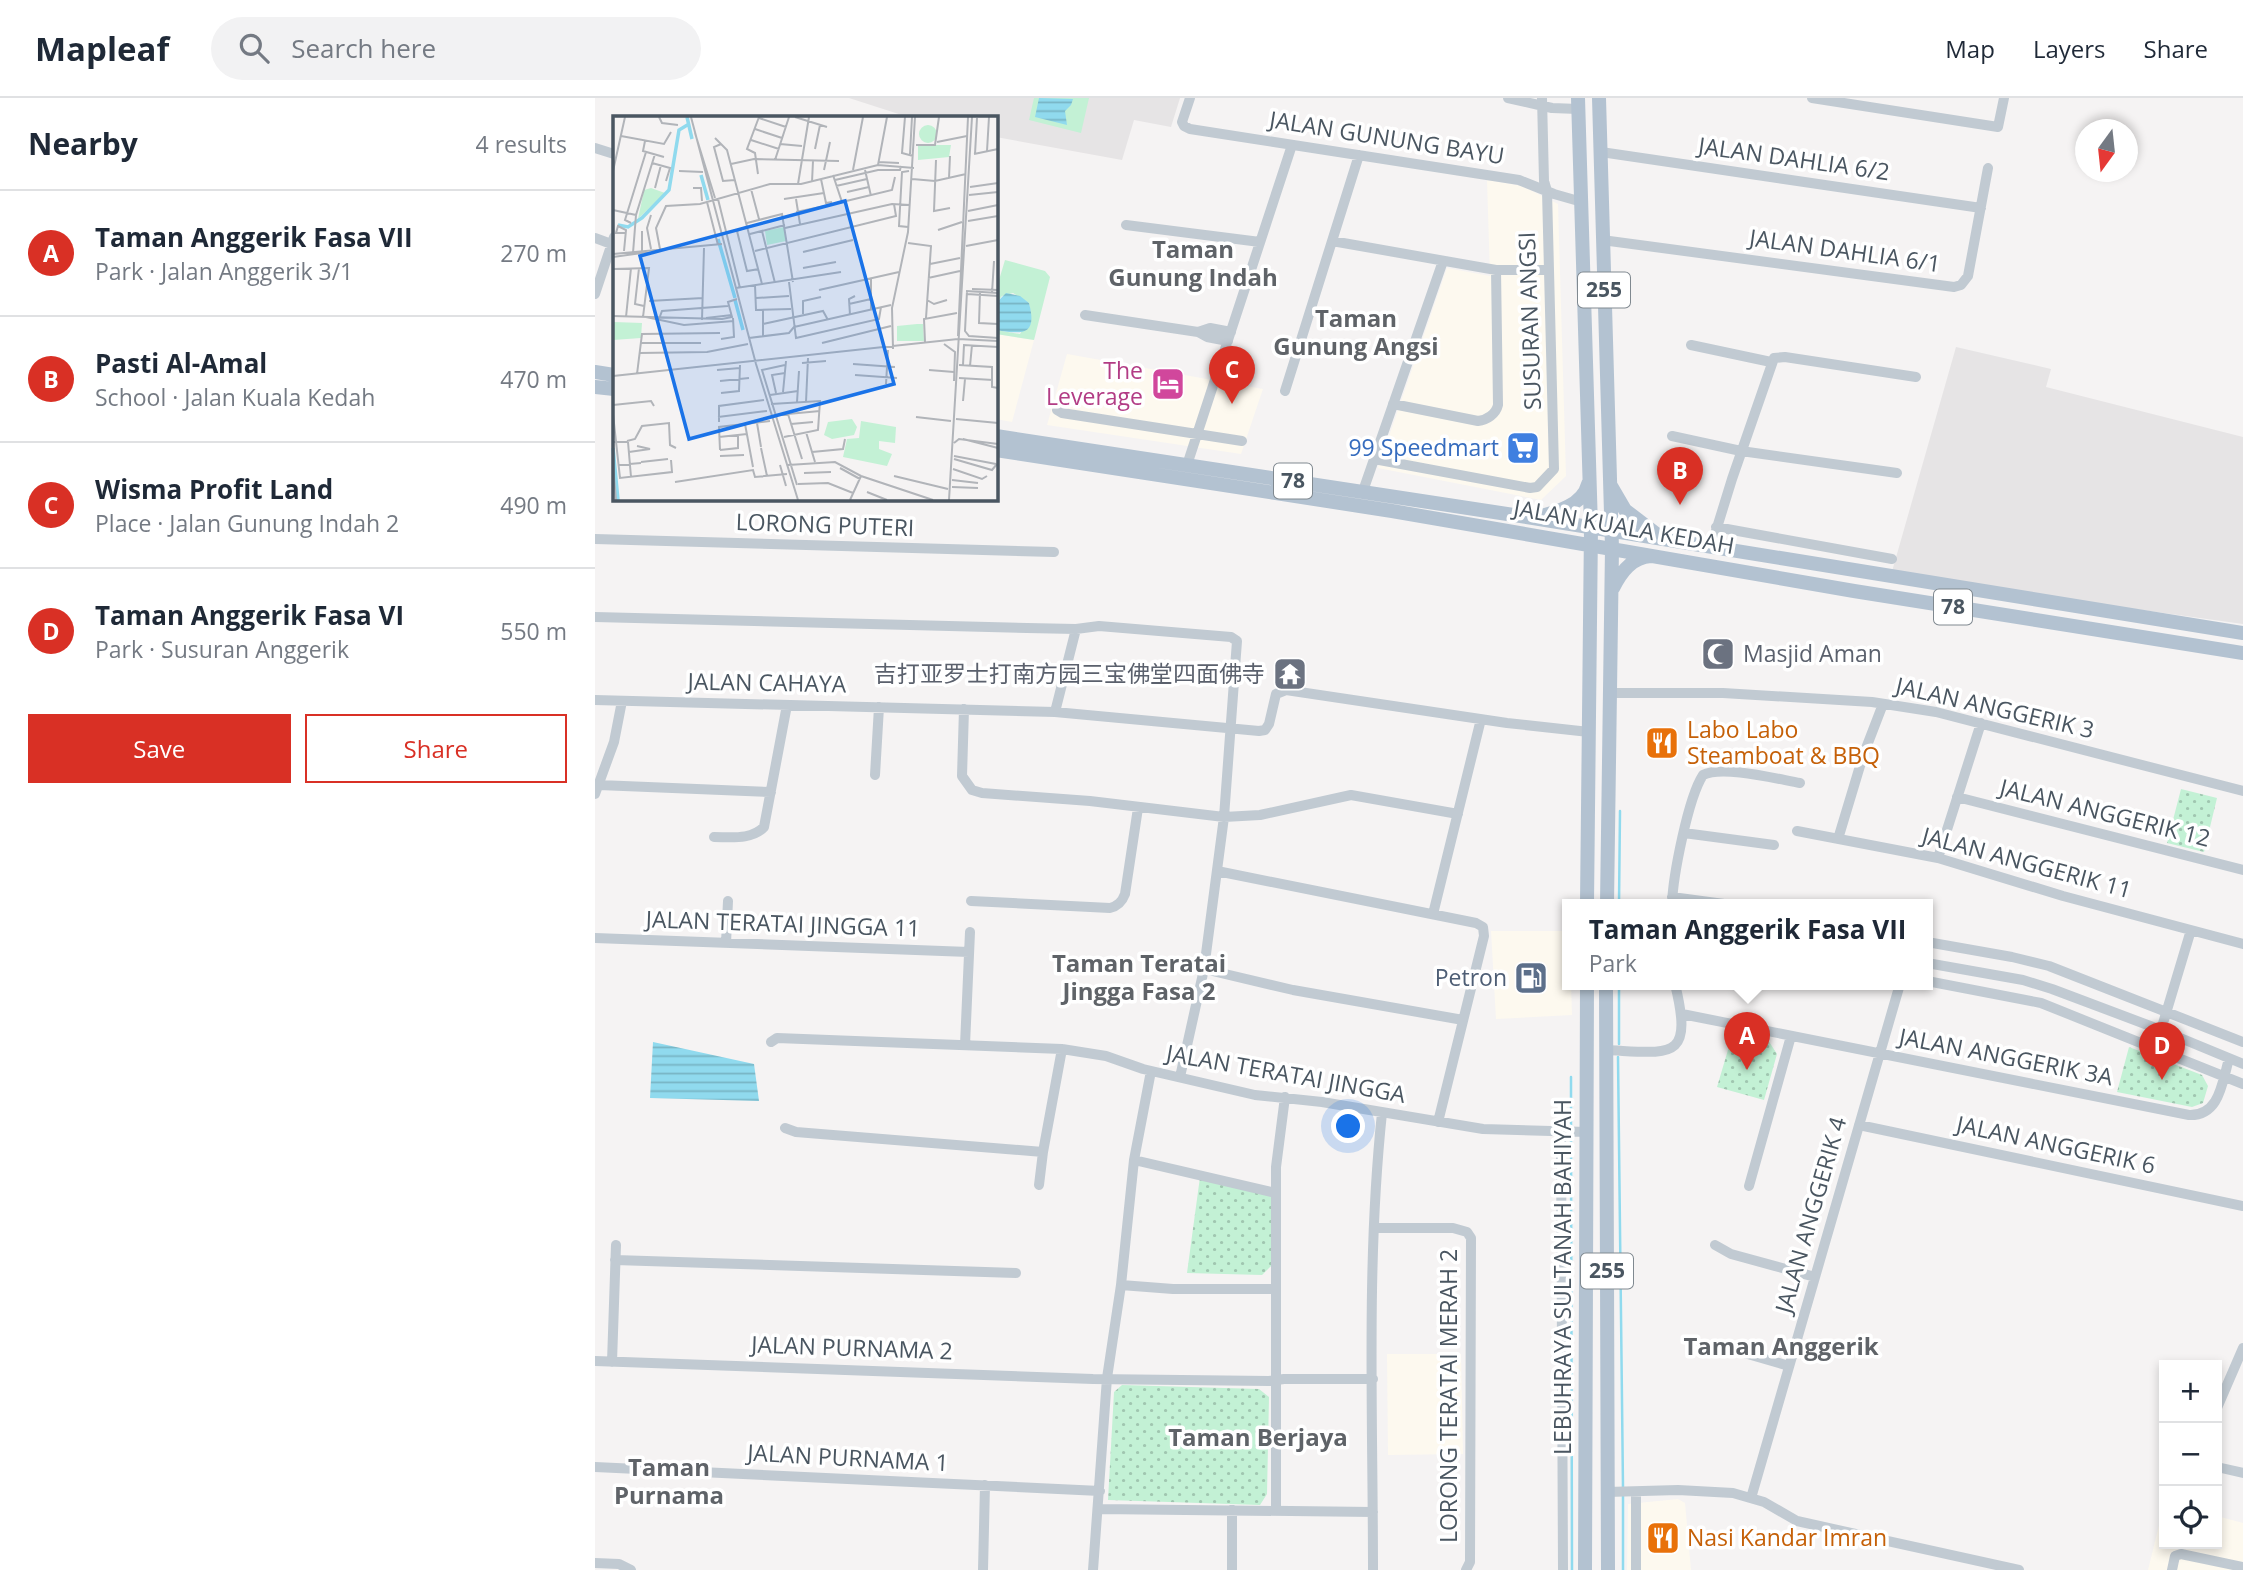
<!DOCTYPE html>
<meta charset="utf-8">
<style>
body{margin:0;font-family:"Open Sans","Noto Sans SC",sans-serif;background:#f2f2f3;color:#1f2937}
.controls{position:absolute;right:21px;bottom:21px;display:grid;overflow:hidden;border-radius:0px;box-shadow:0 4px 10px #0003}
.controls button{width:63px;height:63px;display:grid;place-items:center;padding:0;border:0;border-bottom:2px solid #e0e1e3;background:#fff;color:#1f2937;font:35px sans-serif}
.compass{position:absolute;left:1480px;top:21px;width:63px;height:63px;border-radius:50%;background:#fff;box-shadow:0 4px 10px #0003;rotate:195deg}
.you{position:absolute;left:754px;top:1029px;width:24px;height:24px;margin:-18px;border:5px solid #fff;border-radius:50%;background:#1a73e8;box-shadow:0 0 0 10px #1a73e833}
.badge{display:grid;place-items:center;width:46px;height:46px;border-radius:50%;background:#d93025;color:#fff;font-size:23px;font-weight:700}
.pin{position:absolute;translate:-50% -58px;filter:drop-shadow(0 2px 4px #0008)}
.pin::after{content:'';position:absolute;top:37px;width:24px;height:21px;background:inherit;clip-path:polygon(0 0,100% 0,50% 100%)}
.popup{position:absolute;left:967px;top:801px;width:371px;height:91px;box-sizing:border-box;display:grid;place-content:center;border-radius:0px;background:#fff;filter:drop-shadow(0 2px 5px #0005);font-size:23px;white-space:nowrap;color:#747a83}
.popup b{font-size:26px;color:#1f2937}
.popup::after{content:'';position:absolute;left:50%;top:100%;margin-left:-14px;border:14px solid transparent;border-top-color:#fff}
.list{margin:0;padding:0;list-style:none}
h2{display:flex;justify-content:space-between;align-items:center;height:91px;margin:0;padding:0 28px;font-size:30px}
h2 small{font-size:23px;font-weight:400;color:#747a83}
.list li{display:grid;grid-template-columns:46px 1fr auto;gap:21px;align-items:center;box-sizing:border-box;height:126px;padding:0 28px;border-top:2px solid #e0e1e3}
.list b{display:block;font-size:26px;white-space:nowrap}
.list p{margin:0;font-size:23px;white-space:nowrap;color:#747a83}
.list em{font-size:23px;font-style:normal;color:#747a83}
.actions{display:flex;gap:14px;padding:21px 28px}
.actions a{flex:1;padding:16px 0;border:2px solid #d93025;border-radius:0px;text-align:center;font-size:24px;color:#d93025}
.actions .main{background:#d93025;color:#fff}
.icon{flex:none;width:38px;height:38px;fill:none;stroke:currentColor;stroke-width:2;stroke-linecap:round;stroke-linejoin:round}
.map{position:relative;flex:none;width:1648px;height:1472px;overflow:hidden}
header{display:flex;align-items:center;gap:42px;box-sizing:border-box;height:98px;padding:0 35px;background:#fff;border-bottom:2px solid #e0e1e3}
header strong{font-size:33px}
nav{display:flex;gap:38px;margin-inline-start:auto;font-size:24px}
.search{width:490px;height:63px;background:#f2f2f3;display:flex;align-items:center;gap:18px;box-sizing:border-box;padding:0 24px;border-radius:38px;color:#747a83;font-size:26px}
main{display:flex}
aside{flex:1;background:#fff}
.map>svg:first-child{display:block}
.commercial{fill:#fdf9ef}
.education{fill:#e6e4e5}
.grass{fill:#c3f1d5}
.park{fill:url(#park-dots)}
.water{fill:url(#water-rules)}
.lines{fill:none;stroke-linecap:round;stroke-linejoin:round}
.stream{stroke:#90daee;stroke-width:2.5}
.minor{stroke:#c1cad2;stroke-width:10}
.major{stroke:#b3c2d1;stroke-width:14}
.labels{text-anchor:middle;stroke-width:7;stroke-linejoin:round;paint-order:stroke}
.shield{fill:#fff;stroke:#808990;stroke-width:2}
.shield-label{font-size:21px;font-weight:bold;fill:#4a5661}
.street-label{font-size:23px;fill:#4a5661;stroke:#fff}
.hotel-label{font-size:23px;fill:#b23c85;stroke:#fff;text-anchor:end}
.shop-label{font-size:23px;fill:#366cbe;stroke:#fff;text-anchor:end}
.worship-label{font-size:23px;fill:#5b616d;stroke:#fff;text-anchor:start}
.food-label{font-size:23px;fill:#c56008;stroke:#fff;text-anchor:start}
.service-label{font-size:23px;fill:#4e5e75;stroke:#fff;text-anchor:end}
.neighbourhood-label{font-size:24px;font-weight:bold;fill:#5f6368;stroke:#fff}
.inset-river{fill:none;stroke:#90daee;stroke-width:3.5}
.inset-road{fill:none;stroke:#b1b4b9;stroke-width:2}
.view{fill:#1a73e8;fill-opacity:0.15;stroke:#1a73e8;stroke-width:3.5}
.inset-edge{fill:none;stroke:#4a5661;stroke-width:3.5}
</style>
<header>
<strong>Mapleaf</strong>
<div class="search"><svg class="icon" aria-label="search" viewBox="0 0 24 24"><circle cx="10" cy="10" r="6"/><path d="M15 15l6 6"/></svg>Search here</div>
<nav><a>Map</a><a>Layers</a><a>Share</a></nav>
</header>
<main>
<aside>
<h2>Nearby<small>4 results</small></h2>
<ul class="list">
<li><span class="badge">A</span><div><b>Taman Anggerik Fasa VII</b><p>Park · Jalan Anggerik 3/1</p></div><em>270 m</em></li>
<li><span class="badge">B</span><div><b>Pasti Al-Amal</b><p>School · Jalan Kuala Kedah</p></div><em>470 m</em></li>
<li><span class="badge">C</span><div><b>Wisma Profit Land</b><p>Place · Jalan Gunung Indah 2</p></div><em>490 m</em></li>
<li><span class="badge">D</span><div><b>Taman Anggerik Fasa VI</b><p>Park · Susuran Anggerik</p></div><em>550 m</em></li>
</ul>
<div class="actions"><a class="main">Save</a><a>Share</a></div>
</aside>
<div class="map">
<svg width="1648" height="1472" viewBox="0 0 1648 1472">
<defs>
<pattern id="park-dots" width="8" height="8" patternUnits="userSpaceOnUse" patternTransform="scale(1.75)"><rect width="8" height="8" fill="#c3f1d5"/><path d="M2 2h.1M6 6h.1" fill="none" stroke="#a0c6b0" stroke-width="1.8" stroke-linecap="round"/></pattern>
<pattern id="water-rules" width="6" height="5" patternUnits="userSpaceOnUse" patternTransform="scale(1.75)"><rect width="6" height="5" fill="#90daee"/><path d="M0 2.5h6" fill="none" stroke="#78b4c4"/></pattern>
</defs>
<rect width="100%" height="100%" fill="#f5f3f3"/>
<path class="commercial" d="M892,82L927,88L963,106L971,378L946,402L783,370L852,170L895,178Z
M401,236L439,242L417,324L401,321Z
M472,256L668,291L646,356L452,327Z
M896,833H972V886H976L977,917L901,921Z
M792,1256H866L868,1356L793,1357Z
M1083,1401L1090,1405L1096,1472H1032L1033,1406Z
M1569,1407V1446H1622V1418L1648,1425V1472H1553Z"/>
<path class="education" d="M254,0H585L576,29L539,22L527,62L401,39V19H313Z
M1361,249L1456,271L1451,289L1648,339V526L1296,477Z"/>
<path class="grass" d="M439,0H494L486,35L434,22Z
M410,162L450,173L455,179L439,242L401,236V232L425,236L436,217L434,205L418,195L407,198L401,205V192Z"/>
<path class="park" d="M1586,691L1622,700L1609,754L1572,745Z
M1138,935L1173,942L1182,956L1169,1002L1122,989Z
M1534,949L1607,977L1613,988L1608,1005L1597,1009L1522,994Z
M605,1079L677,1097V1167L667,1177L592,1175Z
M527,1287L664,1291L674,1299L672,1396L665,1407L513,1402L519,1294Z"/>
<path class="water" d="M444,0L478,1L476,7L470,13L472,27L440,19Z
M411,195L425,198L434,205C443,239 426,236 401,232V205Z
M58,944L159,966L164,1003L55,1000Z"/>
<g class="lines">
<path class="stream" d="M1024,806L1025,713
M1024,946V886
M1023,959L1028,1389
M976,979V1028
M976,1041L977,1472
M1028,1472V1396"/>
<path class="minor" d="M595,0L587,24L589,28L595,31L924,82L959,96L987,104
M913,0L957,10L983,11
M1217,0L1403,29L1409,0
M0,50L19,56
M1006,54L1386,110
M531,127L665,144
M0,140L19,147
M1007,142L1359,189L1366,187L1373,178L1393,70
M737,143L901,172H954
M0,196L19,139
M490,217L603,234L612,239L633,243
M603,234L615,230L636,234
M1096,247L1176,264
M690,293L764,57
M798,306L883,323C892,322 901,316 903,307L901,172
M462,312L467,315L647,343
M1077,338L1146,353L1302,375
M779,361L935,390L942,389L959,371L952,93L949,83L947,0
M592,367L697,47
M768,393L848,163
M1121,429L1297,461
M0,441L459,454
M1116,449L1137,381L1179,260L1190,259L1321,279
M0,519L432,530L481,531L504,528L636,539L642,543L629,719L609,871L585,979
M1013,595H1128L1277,604L1341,614L1648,693
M0,602L460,614L664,633L670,632L674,626L681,596L691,592L912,625L994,634
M369,611L367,678L377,692L387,695L495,703L629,719L665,717L756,697L863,716
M460,614L481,531
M280,677L284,609
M4,687L176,694
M0,696L19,644L27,603
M1362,699L1648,772
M1202,733L1343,760L1468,798L1648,846
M1089,735L1179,747
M119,739C136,739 157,742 169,729L192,607
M1243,741L1268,658L1288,606
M1343,760L1386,625
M622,773L881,825L888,829L889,838L843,1024
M1077,799L1129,806
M376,803L515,810C523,808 527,804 530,796L543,710
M1077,806C1078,778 1093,700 1108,677C1127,667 1182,681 1205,685
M838,816L886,621
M0,840L374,854
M1332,844L1417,859L1454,868L1648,944
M131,845L133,803
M1332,865L1428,882L1457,891L1566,932L1648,966
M609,871L698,892L868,922
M1332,883L1446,905L1648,986
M1087,916L1594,1017C1625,1018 1627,984 1634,961
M1566,932L1596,832
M176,944L182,940L467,951L511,958L548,971L660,997L727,1004L888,1031L992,1034
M370,947L375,834
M1011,952C1076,955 1099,964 1080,886
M1264,1027L1648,1108
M190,1030L201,1034L448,1054
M966,1034L968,1472
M539,1062L681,1095
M444,1087L448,1054L467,951
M1154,1088L1196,938
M779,1130H858L872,1134L876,1140L875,1464L871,1472
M1120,1147L1136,1156L1220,1179
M20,1162L421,1175
M526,1187L578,1191H681
M1132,1250L1194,1268
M0,1263L498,1281L674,1283L689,1281H778
M17,1264L21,1147
M1622,1310L1648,1250
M0,1369L505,1393
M1622,1369L1648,1375
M1012,1394L1083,1392L1138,1395L1169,1404L1202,1423L1424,1472
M1156,1400L1305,886
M504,1411L778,1414
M681,1413V1069L690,999
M0,1465L24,1466L36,1472
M388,1472L390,1387
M498,1472L512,1280L526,1187L539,1062L556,973
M637,1472V1412
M778,1472C778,1320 771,1166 787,1015
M1041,1472V1394
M1577,1472L1580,1458L1586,1456L1648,1469"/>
<path class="major" d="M983,0L996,429L992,806
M1004,0L1017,450L1012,806
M0,274L19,277
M0,289L19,291
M401,338L938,420L1648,535
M401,352L797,413L1259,493L1648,555
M1016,388L1030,412L1064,438
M943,419C962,414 988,407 993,386
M1018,490C1026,474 1037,459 1056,458
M1011,886L1013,1472
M990,1472L992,886"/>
</g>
<defs>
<symbol id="hotel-square" viewBox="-11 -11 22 22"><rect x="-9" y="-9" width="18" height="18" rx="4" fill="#d1479c" stroke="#fff"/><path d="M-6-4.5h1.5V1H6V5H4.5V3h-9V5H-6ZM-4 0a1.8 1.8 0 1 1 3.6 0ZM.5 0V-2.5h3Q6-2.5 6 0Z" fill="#fff"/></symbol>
<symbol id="supermarket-square" viewBox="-11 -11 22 22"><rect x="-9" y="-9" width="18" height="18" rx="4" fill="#3f7fe0" stroke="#fff"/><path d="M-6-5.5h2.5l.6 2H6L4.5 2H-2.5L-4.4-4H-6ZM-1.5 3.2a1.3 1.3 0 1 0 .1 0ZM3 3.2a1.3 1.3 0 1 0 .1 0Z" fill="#fff"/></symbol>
<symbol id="mosque-square" viewBox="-11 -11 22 22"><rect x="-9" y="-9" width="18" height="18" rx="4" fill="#6b7280" stroke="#fff"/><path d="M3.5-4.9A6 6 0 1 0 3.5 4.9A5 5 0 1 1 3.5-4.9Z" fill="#fff"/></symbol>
<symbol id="temple-square" viewBox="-11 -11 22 22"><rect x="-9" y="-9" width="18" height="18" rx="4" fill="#6b7280" stroke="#fff"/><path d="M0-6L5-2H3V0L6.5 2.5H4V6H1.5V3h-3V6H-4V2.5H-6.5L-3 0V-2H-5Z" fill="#fff"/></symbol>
<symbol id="restaurant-square" viewBox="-11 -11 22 22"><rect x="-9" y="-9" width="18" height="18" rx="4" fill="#e8710a" stroke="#fff"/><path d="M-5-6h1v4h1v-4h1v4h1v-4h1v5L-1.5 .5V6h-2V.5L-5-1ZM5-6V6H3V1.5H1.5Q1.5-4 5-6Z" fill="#fff"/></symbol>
<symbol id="fuel-square" viewBox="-11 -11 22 22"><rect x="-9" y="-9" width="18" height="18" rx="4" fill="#5c6f8a" stroke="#fff"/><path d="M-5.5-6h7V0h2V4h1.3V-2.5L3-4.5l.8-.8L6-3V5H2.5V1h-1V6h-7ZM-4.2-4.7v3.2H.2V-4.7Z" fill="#fff"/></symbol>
</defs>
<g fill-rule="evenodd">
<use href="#hotel-square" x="554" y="267" width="38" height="38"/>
<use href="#supermarket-square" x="909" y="331" width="38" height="38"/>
<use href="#mosque-square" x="1104" y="537" width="38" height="38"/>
<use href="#temple-square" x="676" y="557" width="38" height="38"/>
<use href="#restaurant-square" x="1048" y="626" width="38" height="38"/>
<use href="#fuel-square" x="917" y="861" width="38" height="38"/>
<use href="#restaurant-square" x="1049" y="1421" width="38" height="38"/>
</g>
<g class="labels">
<g class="shield">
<rect x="983" y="174.5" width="52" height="35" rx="5"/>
<rect x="679" y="365.5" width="38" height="35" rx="5"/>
<rect x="1339" y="491.5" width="38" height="35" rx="5"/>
<rect x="986" y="1155.5" width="52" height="35" rx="5"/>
</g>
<g class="shield-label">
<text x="1009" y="199">255</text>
<text x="698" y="390">78</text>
<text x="1358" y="516">78</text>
<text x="1012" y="1180">255</text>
</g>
<g class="street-label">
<text transform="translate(792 40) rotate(9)" y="8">JALAN GUNUNG BAYU</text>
<text transform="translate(1199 61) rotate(8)" y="8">JALAN DAHLIA 6/2</text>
<text transform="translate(1250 153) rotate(8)" y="8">JALAN DAHLIA 6/1</text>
<text transform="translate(935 223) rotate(-92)" y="8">SUSURAN ANGSI</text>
<text transform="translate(230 427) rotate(2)" y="8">LORONG PUTERI</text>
<text transform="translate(1029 429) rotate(10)" y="8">JALAN KUALA KEDAH</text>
<text transform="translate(172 585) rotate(1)" y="8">JALAN CAHAYA</text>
<text transform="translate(1400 610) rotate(13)" y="8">JALAN ANGGERIK 3</text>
<text transform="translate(1510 715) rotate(14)" y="8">JALAN ANGGERIK 12</text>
<text transform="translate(1432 765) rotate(15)" y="8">JALAN ANGGERIK 11</text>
<text transform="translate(188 826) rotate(2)" y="8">JALAN TERATAI JINGGA 11</text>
<text transform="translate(1411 959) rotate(11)" y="8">JALAN ANGGERIK 3A</text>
<text transform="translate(691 976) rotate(10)" y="8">JALAN TERATAI JINGGA</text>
<text transform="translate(1461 1047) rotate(12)" y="8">JALAN ANGGERIK 6</text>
<text transform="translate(1216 1117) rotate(-74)" y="8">JALAN ANGGERIK 4</text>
<text transform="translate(968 1179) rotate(-90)" y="8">LEBUHRAYA SULTANAH BAHIYAH</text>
<text transform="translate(257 1250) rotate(2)" y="8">JALAN PURNAMA 2</text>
<text transform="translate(854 1298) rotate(-90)" y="8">LORONG TERATAI MERAH 2</text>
<text transform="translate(253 1360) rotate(3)" y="8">JALAN PURNAMA 1</text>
</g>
<g class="hotel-label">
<text x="548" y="281">The<tspan x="548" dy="26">Leverage</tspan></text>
</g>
<g class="shop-label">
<text x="904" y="358">99 Speedmart</text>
</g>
<g class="worship-label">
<text x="1148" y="564">Masjid Aman</text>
<text x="670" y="584" text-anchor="end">吉打亚罗士打南方园三宝佛堂四面佛寺</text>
</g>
<g class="food-label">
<text x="1092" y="640">Labo Labo<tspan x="1092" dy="26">Steamboat &amp; BBQ</tspan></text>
<text x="1092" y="1448">Nasi Kandar Imran</text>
</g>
<g class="service-label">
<text x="912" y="888">Petron</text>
</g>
<g class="neighbourhood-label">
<text x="598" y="160">Taman<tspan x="598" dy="28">Gunung Indah</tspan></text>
<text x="761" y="229">Taman<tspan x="761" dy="28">Gunung Angsi</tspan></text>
<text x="544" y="874">Taman Teratai<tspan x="544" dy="28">Jingga Fasa 2</tspan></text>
<text x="1186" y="1257">Taman Anggerik</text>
<text x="663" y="1348">Taman Berjaya</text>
<text x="74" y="1378">Taman<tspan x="74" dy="28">Purnama</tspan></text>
</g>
</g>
<g transform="translate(18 18)">
<rect width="385" height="385" fill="#f5f3f3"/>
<path d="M306 18a9 9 0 1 1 18 0a9 9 0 1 1-18 0ZM1,206L29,207L28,222L0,224ZM304,208H310L311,225H284V210ZM239,303L244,311L241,319L219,323L211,319L215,306ZM248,305L283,311L282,327L266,325V333L279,338L274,350L230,341L234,323L246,322Z" fill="#c3f1d5"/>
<path d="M305,29H338L336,41L305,44Z" fill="#c3f1d5"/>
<path d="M38,72L52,77L25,103L31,74ZM171,111L173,125L154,129L152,115Z" fill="#c3f1d5"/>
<path class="inset-river" d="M74,1L79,23M88,59L95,84M5,109L15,111L29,102L56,74L66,14L76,8M105,123L122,182M122,184L130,214M0,332L5,384"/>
<path class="inset-road" d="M46,1L49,7L65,9M78,1L143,248L185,384M182,1L214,11M292,1L289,37L300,40M146,2L173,11M142,13L169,22M82,17L102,82M8,20L51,28L58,16M102,22L114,34L149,168M138,24L166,33M32,25L30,35L51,41M324,26L354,20M108,28L101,31L110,65L122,64M167,28L189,30M303,29H322L326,1M202,33L207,9M374,35L376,1M297,38L299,1M361,38L385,33M362,38L364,2M162,44L176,1M323,44L321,95L337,92M265,46L286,47M39,47L57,52L53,65M118,48L141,43L226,45M265,49L274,1M211,54L217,26M240,54L250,1M252,54L258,80M0,55L12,1M66,55L90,56M145,58L142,37L134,33L146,1M220,59L229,86L279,74L282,61M336,62L337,40M208,63L213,87L219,86M299,63L322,65L353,58M222,64L265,54H287L288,50M199,66L200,45M185,68L196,1M223,70L254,63M357,71L385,67M42,72L48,49M80,72H88L89,85M138,73L146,103M234,76L256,71M356,79L385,76M105,83L127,172M171,83L211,77M183,83L187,108M94,86L105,129M0,94L23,99M355,95L385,89M183,96L212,90M355,105L385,100M18,107L12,104L33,36M134,107L169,98L180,166M135,110L124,115L134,155L146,153M295,111L286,110L289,56L296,55M172,112L279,88L297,89M325,114L349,106M29,115V137M149,115L162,167M137,118L172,109M295,127L318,130L313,202M353,130L385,124M38,133L34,112L38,99M47,133L43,112L53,90L87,88L157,68H188L265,49L301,52M11,135L13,114L5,110L3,117H12M142,135L283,100L281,88M190,136L240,124M20,137L23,99L42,38M0,138L109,128M0,141L36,136M317,148L347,142M26,152L22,188L31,190M190,152L223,146M0,153L36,152L30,201M315,162L347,155M176,166L183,222L266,203L268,191M142,169L143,194L178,193M123,172L228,156M359,173L385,174M206,174L286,156M353,175L385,177M354,175L352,215L356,220L385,222M367,176L366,207L385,208M379,177L381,145M354,178L385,180M143,182L176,180M314,184L321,188L334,184M36,185L90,182M236,188L258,183M150,194V220M258,194V163M190,198V185L208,181M237,199L236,183L242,180M0,200L109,203L119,201L115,186L124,183M13,201L18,152M33,201L71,209L121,205M93,202L119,199M46,203L49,195L115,190M89,204L91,132M150,208L210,195L215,204M181,211L278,189M345,220L355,1M136,222L176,217L181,211M108,223L121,221L120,202M312,226L311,203L344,197M28,227H88M209,227L278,210M331,228L342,236L341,265M280,233L279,192L295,116L302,1M27,237L94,236L135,228M189,247L213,245M240,248L282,251M172,249L149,254L184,369M346,249L379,251V271L385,272M350,249L351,229L385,231M357,250L359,229M104,254L127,252M316,254L341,256M24,258L29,218L107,217M242,259L284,262M0,260L345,223L385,225M346,262L380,264M107,265L136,262M273,268L275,234M170,276L173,245M108,277L126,275L127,249M163,277L159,259L172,257M157,279L185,275M350,285L352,263M184,286L186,255M193,286L195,242M158,288L207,285L205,314L171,321M0,289L38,285L41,290M0,298L7,362L59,356L58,344M175,298L189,343M164,299L207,295M105,301L154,295M303,301L338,305M343,303L385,307M106,306V290L151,284M144,307L148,331M132,308L140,351M178,308L200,306M193,316L202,346M106,321L134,318M350,323L385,332M14,325L22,323L29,310L56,307L57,329L63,332M0,326H15L18,361M341,327L346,323L385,328M148,332L154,360M107,334L106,311L157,305M107,334L125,332V319M16,336L37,333L24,330M199,336L230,333L232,323M107,340L131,339M341,340L383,348M341,343L379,354L384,348M28,346L55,343M0,349L3,384M5,349L28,347M167,349L173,370M175,349L222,346L248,360L320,384M227,352L247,363M340,353L369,363L374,360M191,357L218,356M281,360L335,373M339,364L365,367M62,366L140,354L142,361L174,358M185,368L215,367L240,377M339,371L365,372M254,376L274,384M237,384L248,360M336,384L359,1"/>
<path class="view" d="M232,85L281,268L76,323L27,140Z"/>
<rect width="385" height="385" class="inset-edge"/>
</g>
</svg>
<div class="controls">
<button>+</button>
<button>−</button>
<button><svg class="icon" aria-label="locate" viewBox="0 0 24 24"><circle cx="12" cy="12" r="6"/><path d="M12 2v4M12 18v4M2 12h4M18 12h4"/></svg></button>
</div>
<svg class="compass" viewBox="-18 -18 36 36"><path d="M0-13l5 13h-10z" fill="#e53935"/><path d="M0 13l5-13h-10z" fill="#747a83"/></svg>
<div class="you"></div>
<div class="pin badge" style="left:1152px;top:972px">A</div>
<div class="popup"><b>Taman Anggerik Fasa VII</b>Park</div>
<div class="pin badge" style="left:1085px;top:407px">B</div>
<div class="pin badge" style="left:637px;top:306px">C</div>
<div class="pin badge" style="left:1567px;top:982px">D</div>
</div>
</main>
